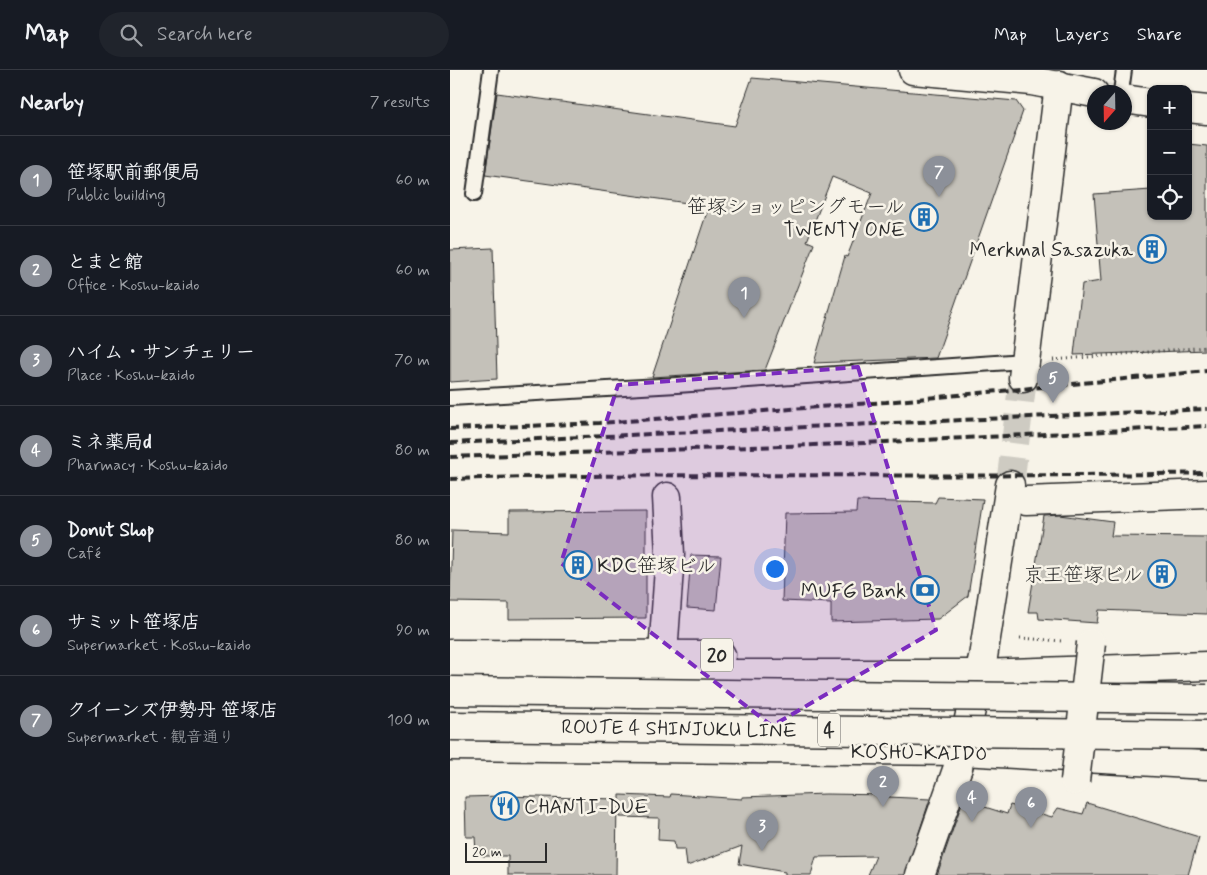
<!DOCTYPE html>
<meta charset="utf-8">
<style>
body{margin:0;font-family:Mynerve,"Klee One",sans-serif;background:#20242c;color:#f1f3f6}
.controls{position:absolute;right:15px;top:15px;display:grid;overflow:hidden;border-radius:10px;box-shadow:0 1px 4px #0004}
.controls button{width:45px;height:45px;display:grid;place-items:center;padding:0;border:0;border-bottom:1px solid #363941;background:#171b24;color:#f1f3f6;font:25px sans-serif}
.compass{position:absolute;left:637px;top:15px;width:45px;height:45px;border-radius:50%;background:#171b24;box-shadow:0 1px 4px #0004;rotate:200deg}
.scale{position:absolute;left:15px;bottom:12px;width:82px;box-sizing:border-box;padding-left:5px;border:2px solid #2b2b2b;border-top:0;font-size:14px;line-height:18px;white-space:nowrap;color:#2b2b2b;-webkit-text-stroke:4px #f7f3e8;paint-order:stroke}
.you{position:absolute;left:324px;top:498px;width:18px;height:18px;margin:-12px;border:4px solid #fff;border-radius:50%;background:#1a73e8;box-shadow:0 0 0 8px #1a73e833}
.badge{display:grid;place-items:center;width:32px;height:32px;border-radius:50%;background:#8c9099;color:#fff;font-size:16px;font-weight:700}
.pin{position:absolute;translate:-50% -41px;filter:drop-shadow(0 1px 2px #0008)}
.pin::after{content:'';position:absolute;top:26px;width:18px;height:15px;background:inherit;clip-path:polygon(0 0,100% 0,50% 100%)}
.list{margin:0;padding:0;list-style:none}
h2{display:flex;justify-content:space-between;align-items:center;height:65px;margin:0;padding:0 20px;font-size:21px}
h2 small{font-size:16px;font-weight:400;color:#9ea1a6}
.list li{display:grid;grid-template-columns:32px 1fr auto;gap:15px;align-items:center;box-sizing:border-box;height:90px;padding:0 20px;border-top:1px solid #363941}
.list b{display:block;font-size:19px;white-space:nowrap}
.list p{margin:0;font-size:16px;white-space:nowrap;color:#9ea1a6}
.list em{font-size:16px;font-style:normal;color:#9ea1a6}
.icon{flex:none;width:28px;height:28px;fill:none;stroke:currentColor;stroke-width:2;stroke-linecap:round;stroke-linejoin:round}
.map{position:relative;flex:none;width:757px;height:805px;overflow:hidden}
header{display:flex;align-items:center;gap:30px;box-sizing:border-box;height:70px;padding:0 25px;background:#171b24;border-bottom:1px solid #363941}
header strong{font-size:24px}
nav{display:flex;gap:28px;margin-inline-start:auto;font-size:18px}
.search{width:350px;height:45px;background:#20242c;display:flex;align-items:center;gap:12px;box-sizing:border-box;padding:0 18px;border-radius:28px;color:#9ea1a6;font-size:19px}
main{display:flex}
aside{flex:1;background:#171b24}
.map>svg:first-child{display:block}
.building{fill:#c4c1b9;stroke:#2b2b2b}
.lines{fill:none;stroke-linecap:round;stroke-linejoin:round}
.secondary-tunnel{stroke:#cecbc2;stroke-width:28;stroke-dasharray:28 14;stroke-linecap:butt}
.lane-casing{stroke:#2b2b2b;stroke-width:18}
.street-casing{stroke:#2b2b2b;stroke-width:31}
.secondary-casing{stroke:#2b2b2b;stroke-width:31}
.highway-casing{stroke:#2b2b2b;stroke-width:31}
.path{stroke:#2b2b2b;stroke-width:3;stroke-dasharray:1 4;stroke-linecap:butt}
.lane{stroke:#f7f3e8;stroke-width:14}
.street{stroke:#f7f3e8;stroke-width:28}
.secondary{stroke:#f7f3e8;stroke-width:28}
.highway{stroke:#f7f3e8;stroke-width:28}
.rail{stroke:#2b2b2b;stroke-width:4;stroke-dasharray:8 4;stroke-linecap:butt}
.street-bridge-casing{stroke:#2b2b2b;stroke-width:31;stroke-linecap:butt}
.highway-bridge-casing{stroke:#2b2b2b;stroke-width:31;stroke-linecap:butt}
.street-bridge{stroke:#f7f3e8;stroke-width:28}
.highway-bridge{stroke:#f7f3e8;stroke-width:28}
.marked{fill:#7b2cbf;fill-opacity:0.2;stroke:#7b2cbf;stroke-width:4;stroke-dasharray:10 6;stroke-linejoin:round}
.labels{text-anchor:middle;stroke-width:5;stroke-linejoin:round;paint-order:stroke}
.shield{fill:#f7f3e8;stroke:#686764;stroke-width:1}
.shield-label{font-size:19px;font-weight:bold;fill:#2b2b2b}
.poi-label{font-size:20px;fill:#2b2b2b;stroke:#f7f3e8;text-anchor:end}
.street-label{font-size:20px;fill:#2b2b2b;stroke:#f7f3e8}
</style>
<header>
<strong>Map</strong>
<div class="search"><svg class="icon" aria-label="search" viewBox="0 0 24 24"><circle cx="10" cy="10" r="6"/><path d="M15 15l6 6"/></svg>Search here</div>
<nav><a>Map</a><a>Layers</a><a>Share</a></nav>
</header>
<main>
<aside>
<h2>Nearby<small>7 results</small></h2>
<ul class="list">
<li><span class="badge">1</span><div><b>笹塚駅前郵便局</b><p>Public building</p></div><em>60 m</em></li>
<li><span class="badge">2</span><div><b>とまと館</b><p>Office · Koshu-kaido</p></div><em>60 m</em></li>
<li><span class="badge">3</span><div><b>ハイム・サンチェリー</b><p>Place · Koshu-kaido</p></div><em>70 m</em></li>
<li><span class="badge">4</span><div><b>ミネ薬局d</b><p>Pharmacy · Koshu-kaido</p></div><em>80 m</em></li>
<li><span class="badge">5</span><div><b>Donut Shop</b><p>Café</p></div><em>80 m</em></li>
<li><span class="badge">6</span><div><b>サミット笹塚店</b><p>Supermarket · Koshu-kaido</p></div><em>90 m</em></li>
<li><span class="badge">7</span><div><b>クイーンズ伊勢丹 笹塚店</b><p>Supermarket · 観音通り</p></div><em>100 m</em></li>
</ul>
</aside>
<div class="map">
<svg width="757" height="805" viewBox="0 0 757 805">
<rect width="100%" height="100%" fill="#f7f3e8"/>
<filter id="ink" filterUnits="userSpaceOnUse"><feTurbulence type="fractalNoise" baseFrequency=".02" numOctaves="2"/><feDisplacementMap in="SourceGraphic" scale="10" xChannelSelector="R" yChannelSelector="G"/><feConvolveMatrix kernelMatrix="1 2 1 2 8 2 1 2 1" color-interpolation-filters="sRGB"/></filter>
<g filter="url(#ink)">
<path class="building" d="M302,8L566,31L573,41L486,288L364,293L395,186L397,187L422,123L382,107L357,171L364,174L315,300L202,307L259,136L35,105L47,23L285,56Z
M738,74L757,76V280L624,285L632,214L651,211L644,124L701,120V146H738Z
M43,178L47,309L0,312V180Z
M488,427L533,429L518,526L488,549L381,552V533L332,531L335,443L406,442L407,431L485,433Z
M196,441V548L59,549V533L0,532L2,460L59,462V442Z
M610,445L663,452L661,466L757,467V544L649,540L647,553L589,549L588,542H578L594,446Z
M241,485L271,486L266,540L237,538Z
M221,724L292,729V727L376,724L440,725L439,727L480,729L455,805H418L426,786L366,787L361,805H335V802L289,794L292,776L237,796L235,779H225L224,771L208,770L209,748L170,747V725L220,727Z
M52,726L167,729L166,805H58V786H33L26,782L25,767H16L15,727Z
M513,730L557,744L560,735L602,747L608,738L633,744L637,733L749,767L738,805H487Z"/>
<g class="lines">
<path class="secondary-tunnel" d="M560,415L573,308"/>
<defs>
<path id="lane" d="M671,22L674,0
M24,124L41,0
M0,328L227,315L575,291"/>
<path id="street" d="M463,0L582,11L644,23
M674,29L701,33
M738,38L757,40
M576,431L757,424
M213,584L220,484L217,427
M470,805L508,697"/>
<path id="secondary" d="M573,308L609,15
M508,697L533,587L560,415"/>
<path id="highway" d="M0,584L271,585
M0,604H530L757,596
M0,676L512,681L757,695"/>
</defs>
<use href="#lane" class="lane-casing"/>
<use href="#street" class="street-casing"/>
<use href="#secondary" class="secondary-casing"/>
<use href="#highway" class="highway-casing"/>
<path class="path" d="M603,290L757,277
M570,568L612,571"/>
<use href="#lane" class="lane"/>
<use href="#street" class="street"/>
<use href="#secondary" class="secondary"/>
<use href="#highway" class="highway"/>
<path class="rail" d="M0,359L150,353L436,332L757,301
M0,373L757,339
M0,387L394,374L757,356
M0,409C252,401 505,409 757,403"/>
<defs>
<path id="street-bridge" d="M625,711L641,573"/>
<path id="highway-bridge" d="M0,621L757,629
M0,656L757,665"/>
</defs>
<use href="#street-bridge" class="street-bridge-casing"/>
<use href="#highway-bridge" class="highway-bridge-casing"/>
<use href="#street-bridge" class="street-bridge"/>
<use href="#highway-bridge" class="highway-bridge"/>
</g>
</g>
<path class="marked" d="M408,297L486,560L322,656L111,493L168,315Z"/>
<defs>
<symbol id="building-ring" viewBox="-11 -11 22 22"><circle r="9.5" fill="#f7f3e8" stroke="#1f6fb2" stroke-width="1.5"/><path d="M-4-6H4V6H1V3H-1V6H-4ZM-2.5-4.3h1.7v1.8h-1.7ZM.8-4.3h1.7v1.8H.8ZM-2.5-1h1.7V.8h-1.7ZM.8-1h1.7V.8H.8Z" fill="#1f6fb2"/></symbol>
<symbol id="bank-ring" viewBox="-11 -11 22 22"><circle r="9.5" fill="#f7f3e8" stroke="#1f6fb2" stroke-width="1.5"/><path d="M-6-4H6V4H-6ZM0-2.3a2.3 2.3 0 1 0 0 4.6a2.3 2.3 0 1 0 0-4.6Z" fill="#1f6fb2"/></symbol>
<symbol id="restaurant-ring" viewBox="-11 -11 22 22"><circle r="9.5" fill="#f7f3e8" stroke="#1f6fb2" stroke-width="1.5"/><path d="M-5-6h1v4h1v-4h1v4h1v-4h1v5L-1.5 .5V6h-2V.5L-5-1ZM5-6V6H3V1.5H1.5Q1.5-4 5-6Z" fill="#1f6fb2"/></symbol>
</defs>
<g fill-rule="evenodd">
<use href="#building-ring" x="458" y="131" width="32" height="32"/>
<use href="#building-ring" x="686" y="163" width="32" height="32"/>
<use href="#building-ring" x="112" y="479" width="32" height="32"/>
<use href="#building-ring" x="696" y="488" width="32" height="32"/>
<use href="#bank-ring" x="459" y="504" width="32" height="32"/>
<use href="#restaurant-ring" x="39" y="720" width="32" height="32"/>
</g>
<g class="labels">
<g class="shield">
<rect x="251" y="568.5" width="32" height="33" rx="4"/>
<rect x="368" y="643.5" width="22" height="33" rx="4"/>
</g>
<g class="shield-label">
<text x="267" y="592">20</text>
<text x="379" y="667">4</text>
</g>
<g class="poi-label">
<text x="455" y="143">笹塚ショッピングモール<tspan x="455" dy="23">TWENTY ONE</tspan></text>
<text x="683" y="186">Merkmal Sasazuka</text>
<text x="147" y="502" text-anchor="start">KDC笹塚ビル</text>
<text x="693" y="511">京王笹塚ビル</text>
<text x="456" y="527">MUFG Bank</text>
<text x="74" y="743" text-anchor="start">CHANTI-DUE</text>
</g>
<g class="street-label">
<text transform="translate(229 658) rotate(1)" y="7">ROUTE 4 SHINJUKU LINE</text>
<text transform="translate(469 682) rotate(1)" y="7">KOSHU-KAIDO</text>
</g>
</g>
</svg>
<div class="controls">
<button>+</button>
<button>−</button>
<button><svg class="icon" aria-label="locate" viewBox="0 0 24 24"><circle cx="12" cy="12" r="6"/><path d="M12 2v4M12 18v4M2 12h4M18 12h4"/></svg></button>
</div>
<svg class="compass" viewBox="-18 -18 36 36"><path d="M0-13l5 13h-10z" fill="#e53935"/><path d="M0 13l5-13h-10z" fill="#9ea1a6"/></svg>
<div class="scale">20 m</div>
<div class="you"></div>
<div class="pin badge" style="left:294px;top:248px">1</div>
<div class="pin badge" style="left:433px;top:737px">2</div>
<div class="pin badge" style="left:312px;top:781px">3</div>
<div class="pin badge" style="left:522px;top:752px">4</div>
<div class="pin badge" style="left:603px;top:333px">5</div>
<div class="pin badge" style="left:581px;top:758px">6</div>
<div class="pin badge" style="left:489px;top:127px">7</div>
</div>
</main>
